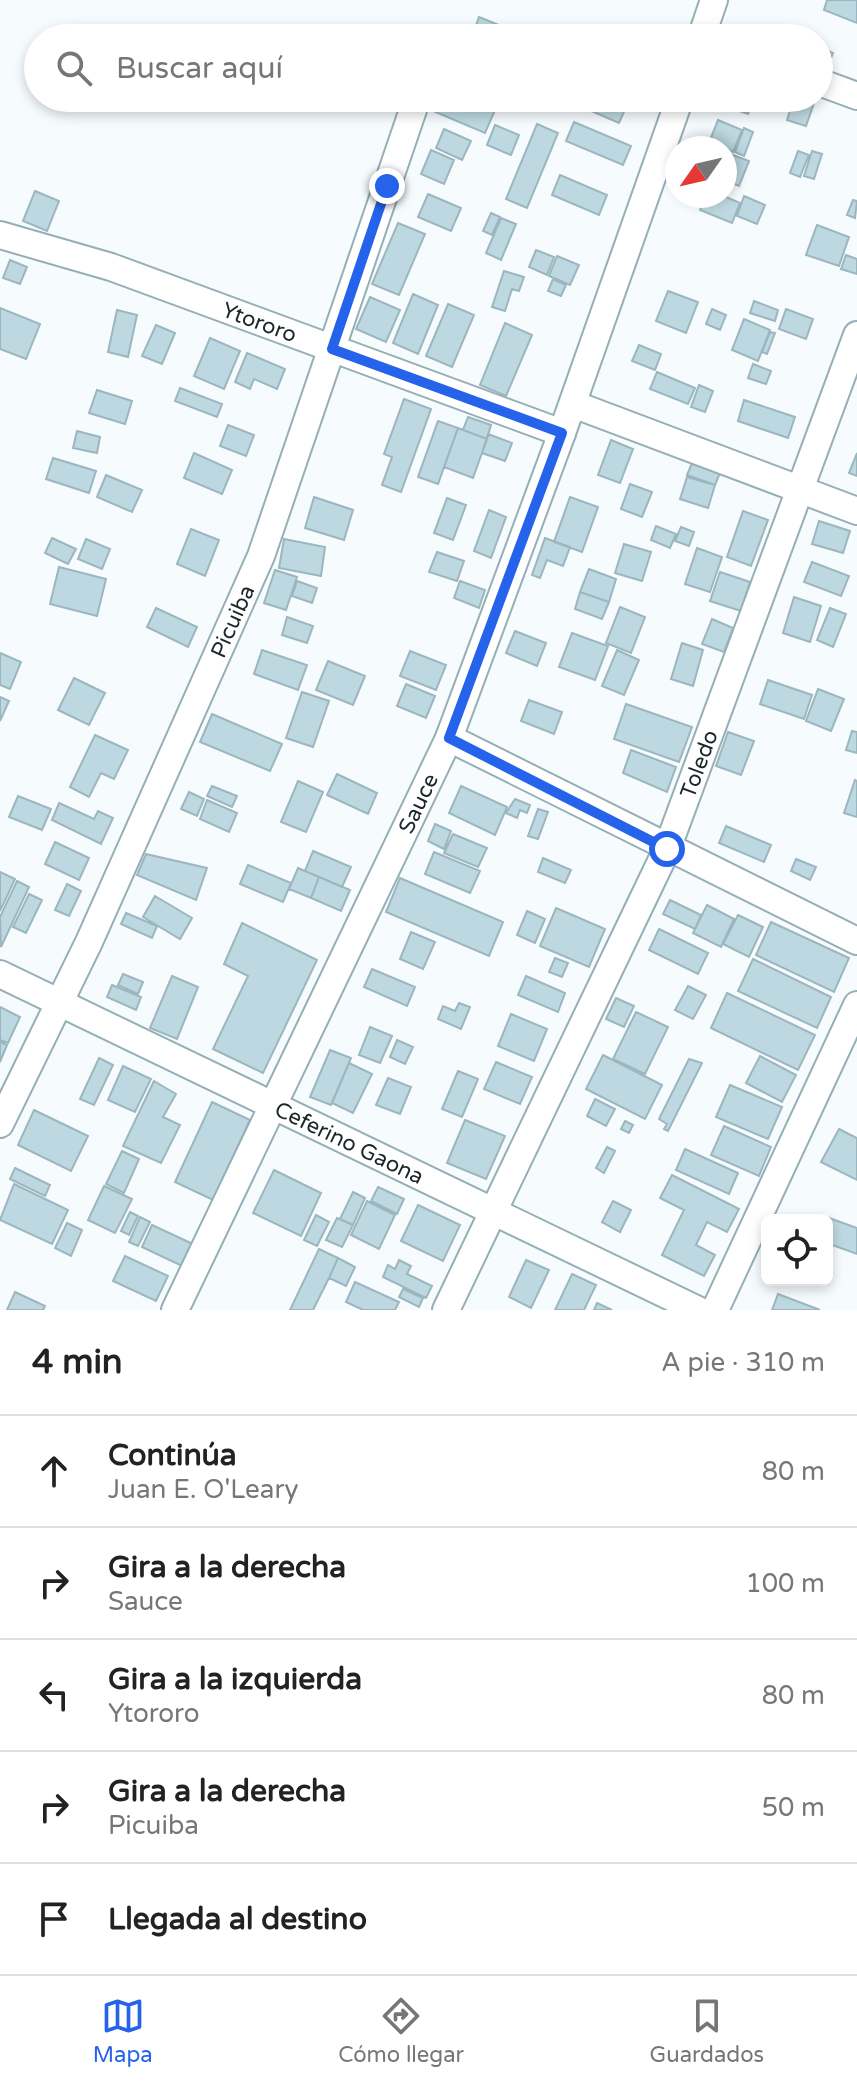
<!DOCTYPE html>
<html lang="es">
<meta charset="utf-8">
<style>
body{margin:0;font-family:"Varela Round",sans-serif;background:#f6f6f6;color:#222}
.controls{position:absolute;right:24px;bottom:24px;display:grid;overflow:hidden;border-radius:12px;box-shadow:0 4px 12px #0003}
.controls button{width:72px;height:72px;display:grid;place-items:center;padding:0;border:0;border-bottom:2px solid #e0e0e0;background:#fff;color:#222;font:40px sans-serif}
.compass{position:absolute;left:665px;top:136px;width:72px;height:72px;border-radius:50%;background:#fff;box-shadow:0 4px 12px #0003;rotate:236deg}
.stop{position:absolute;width:24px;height:24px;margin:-18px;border:6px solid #2563eb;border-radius:50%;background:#fff}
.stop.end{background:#2563eb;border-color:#fff;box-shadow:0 2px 8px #0008}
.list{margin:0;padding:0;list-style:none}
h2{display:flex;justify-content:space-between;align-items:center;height:104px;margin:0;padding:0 32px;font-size:34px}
h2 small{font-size:26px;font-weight:400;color:#767676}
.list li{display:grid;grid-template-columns:52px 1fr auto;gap:24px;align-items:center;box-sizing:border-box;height:112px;padding:0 32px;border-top:2px solid #e0e0e0}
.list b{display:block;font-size:30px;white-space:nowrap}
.list p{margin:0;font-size:26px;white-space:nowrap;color:#767676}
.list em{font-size:26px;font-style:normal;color:#767676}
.icon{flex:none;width:44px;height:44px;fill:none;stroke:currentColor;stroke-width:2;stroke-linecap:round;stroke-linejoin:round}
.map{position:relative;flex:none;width:857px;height:1310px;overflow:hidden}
.search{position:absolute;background:#fff;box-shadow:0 4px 12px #0003;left:24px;right:24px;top:24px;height:88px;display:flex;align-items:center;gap:20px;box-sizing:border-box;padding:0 28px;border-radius:44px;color:#767676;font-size:30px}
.sheet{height:664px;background:#fff}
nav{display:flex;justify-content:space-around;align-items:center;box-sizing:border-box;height:112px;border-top:2px solid #e0e0e0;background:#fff;font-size:22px;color:#767676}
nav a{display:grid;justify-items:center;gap:4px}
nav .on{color:#2563eb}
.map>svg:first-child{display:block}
.building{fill:#bdd8e0;stroke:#9cb6bf;stroke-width:2}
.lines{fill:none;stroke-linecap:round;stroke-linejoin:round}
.minor-casing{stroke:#95afb7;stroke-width:30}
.minor{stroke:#fff;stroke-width:26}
.route{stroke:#2563eb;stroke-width:10}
.labels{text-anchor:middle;stroke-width:7;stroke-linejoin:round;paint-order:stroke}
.street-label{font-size:22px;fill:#1d272a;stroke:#fff}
</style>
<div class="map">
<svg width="857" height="1310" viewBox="0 0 857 1310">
<rect width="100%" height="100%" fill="#f6fbfd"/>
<path class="building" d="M827,0H857V23L824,10Z
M479,17L511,30L508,38H492L474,31Z
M819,47L833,53L829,63L819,59Z
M438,98H468L495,110L485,133L433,111Z
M595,98H611L627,105L619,123L589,110Z
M722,98H754L748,114L719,104Z
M794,98L814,103L806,126L787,120Z
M718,120L742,130L733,152L709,143Z
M574,122L631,146L623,165L566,141Z
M537,124L558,133L527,208L506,199Z
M495,125L519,135L511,155L487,145Z
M744,128L753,132L744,156L735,152Z
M444,129L471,141L462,160L436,148Z
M431,150L454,160L444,184L421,174Z
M798,151L809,155L800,177L790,173Z
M812,151L822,154L814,179L804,176Z
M725,152L749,161L739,186L725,180Z
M560,175L607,195L599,215L552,195Z
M35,191L59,201L47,231L23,221Z
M428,194L461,208L451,231L418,217Z
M706,196H724L740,203L732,223L700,210Z
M744,196L765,205L757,224L737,216Z
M853,200L857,201L855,218L847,215Z
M491,213L500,217L492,235L483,231Z
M501,218L516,224L501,260L486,253Z
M398,223L425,234L399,295L372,284Z
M817,225L849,237L839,266L806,255Z
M536,250L554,257L547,275L529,267Z
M846,255L857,259V274L841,269Z
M557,256L579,265L570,285L549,276Z
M10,260L27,267L20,284L3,278Z
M504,271L524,277L519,291L512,289L505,311L492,307Z
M553,279L566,285L561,296L548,291Z
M668,291L698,302L686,333L656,321Z
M413,294L438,305L418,354L393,343Z
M370,297L400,310L386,342L356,329Z
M754,301L778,310L775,321L750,313Z
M448,304L474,315L452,367L426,356Z
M0,308L40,324L26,359L0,349Z
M712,309L726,315L720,330L706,324Z
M786,309L813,319L806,339L779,329Z
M117,310L137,315L128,357L108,352Z
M744,319L770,330L758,361L732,350Z
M505,323L532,335L506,396L480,385Z
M156,325L175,333L162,364L142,356Z
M770,332L775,333L767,354L762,352Z
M210,338L240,351L224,389L194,376Z
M639,345L661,354L655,370L632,361Z
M247,353L285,369L277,389L254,379L250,389L235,382Z
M753,364L771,371L766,384L748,378Z
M657,372L695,388L688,404L650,389Z
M699,385L713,391L705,412L691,407Z
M180,388L222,404L217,417L175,401Z
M97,390L132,401L125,424L89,413Z
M404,399L431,409L401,492L382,485L392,457L384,454Z
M744,400L795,417L788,438L738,421Z
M468,417L491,425L487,439L463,430Z
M438,421L458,428L438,484L418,477Z
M228,425L254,435L246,456L220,446Z
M458,428L487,439L473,478L444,467Z
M77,431L100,437L97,453L73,448Z
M488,434L512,443L505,461L482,453Z
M611,440L633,449L620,483L598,475Z
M194,453L232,470L222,494L184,478Z
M857,453V476L849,473Z
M53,458L96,471L89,493L46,479Z
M692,463L720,473L715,485L687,475Z
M106,475L142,490L132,512L97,497Z
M687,477L715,485L708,508L680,499Z
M630,484L652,492L642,517L621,509Z
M314,497L353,510L344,540L305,528Z
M570,497L598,507L582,552L554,542Z
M447,498L466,505L453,540L434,533Z
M489,510L506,517L491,558L474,551Z
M743,511L768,520L751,566L727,557Z
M819,521L850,531L843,553L812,544Z
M656,526L676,534L670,548L651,540Z
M681,527L694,532L689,546L675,541Z
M191,529L219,540L205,576L177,564Z
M52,538L76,549L68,564L45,553Z
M545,538L570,547L563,566L547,560L540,578L532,575Z
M86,539L110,549L102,569L78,559Z
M284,539L325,547L321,576L279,568Z
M624,544L651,552L642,581L615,573Z
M697,548L722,557L710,592L685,584Z
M437,552L464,561L457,581L429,572Z
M812,562L849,576L841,596L804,582Z
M59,567L106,579L97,616L50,604Z
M589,569L616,579L609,602L580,592Z
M275,570L297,577L286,610L264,603Z
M720,572L750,582L741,611L710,601Z
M297,581L317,588L312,603L292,596Z
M460,581L485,590L479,608L454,598Z
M580,592L609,602L602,619L575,609Z
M794,597L821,606L810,642L783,633Z
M620,607L645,617L631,653L606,643Z
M156,608L197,627L188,647L147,627Z
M830,608L846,614L833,647L817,640Z
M287,617L313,626L307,643L282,635Z
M712,619L733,628L724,652L702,644Z
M515,631L546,643L537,666L506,653Z
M572,633L608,646L595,680L559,667Z
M682,643L703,650L693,686L671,679Z
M262,650L307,665L298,690L254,674Z
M617,650L639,660L624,695L602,686Z
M410,651L446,665L436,690L400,676Z
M0,653L21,662L10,689L0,685Z
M328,661L365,676L353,705L316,690Z
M74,678L105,693L89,725L58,710Z
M768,680L812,695L804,719L760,704Z
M406,684L435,696L426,718L397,706Z
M818,689L844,699L831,731L806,721Z
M302,692L329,701L313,747L286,738Z
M0,697L9,701L0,721Z
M529,700L562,712L554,734L521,721Z
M626,704L692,727L679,762L614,739Z
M212,714L282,744L270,771L200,742Z
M852,731L857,732V753L846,750Z
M728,732L754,741L741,775L716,766Z
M95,735L128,750L114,779L101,773L89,797L70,787Z
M631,750L676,767L667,792L623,773Z
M337,774L377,793L368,814L327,795Z
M855,780L857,781V817L844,813Z
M298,781L323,792L306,832L281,822Z
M212,786L237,796L232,807L207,796Z
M461,786L507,807L495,835L449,813Z
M189,792L204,799L197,816L181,809Z
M18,796L51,809L42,830L9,817Z
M515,799L530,805L527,813L520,810L517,818L506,813Z
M207,800L237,813L229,832L200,819Z
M59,803L94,819L98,811L113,818L101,844L52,820Z
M538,809L548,812L538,839L528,836Z
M435,824L451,831L444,849L428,841Z
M726,826L771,845L764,862L719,843Z
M453,834L487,848L478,867L444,853Z
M55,842L89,858L79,880L45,864Z
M313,851L351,867L342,887L305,871Z
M434,852L480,871L470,893L425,874Z
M146,854L207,868L196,900L137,875Z
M543,858L571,870L565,883L538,872Z
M796,859L816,867L810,880L791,871Z
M248,865L291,883L283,902L240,884Z
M298,868L319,877L311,898L289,889Z
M0,872L15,879L0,911Z
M319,877L350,890L341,911L311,898Z
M400,878L503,922L489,956L386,912Z
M17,881L29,887L1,947L0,917Z
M67,884L81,891L69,916L55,910Z
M29,894L42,900L26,933L13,927Z
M155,896L192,918L180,939L143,917Z
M670,900L701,915L695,929L663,914Z
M707,905L734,919L721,947L693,933Z
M556,908L605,929L589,967L540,946Z
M527,911L545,919L535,943L517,935Z
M126,913L157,926L152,938L121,924Z
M738,915L763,927L749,957L723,944Z
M771,922L849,958L834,992L756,955Z
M242,923L317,960L263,1073L213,1049L248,976L224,964Z
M659,929L708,953L698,974L649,950Z
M411,932L435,942L423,969L400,959Z
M555,958L568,963L562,977L549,972Z
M753,959L831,997L817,1028L738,991Z
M372,969L415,987L407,1006L364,987Z
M123,974L143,982L138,994L118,985Z
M172,976L198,987L177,1039L150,1028Z
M526,976L565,993L558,1012L518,995Z
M112,985L141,997L136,1010L107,997Z
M688,986L706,995L693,1019L675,1010Z
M727,993L815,1035L798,1070L711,1028Z
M616,998L634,1006L624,1027L606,1019Z
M459,1003L470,1007L461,1029L438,1019L443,1006L455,1011Z
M0,1007L20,1017L8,1043L0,1040Z
M636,1012L668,1027L645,1074L613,1059Z
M511,1014L547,1029L534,1061L498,1046Z
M370,1027L392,1036L380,1063L359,1055Z
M397,1040L413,1047L405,1064L390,1057Z
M0,1042L7,1045L0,1062Z
M330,1050L351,1058L331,1105L310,1097Z
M603,1055L662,1085L645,1119L586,1089Z
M760,1056L796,1075L782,1102L746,1083Z
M99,1058L113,1065L94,1105L80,1099Z
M689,1059L702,1063L668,1131L664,1129L667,1124L659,1119Z
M496,1062L532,1077L520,1104L484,1089Z
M349,1063L372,1074L353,1113L332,1103Z
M123,1066L151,1079L135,1112L108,1100Z
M458,1071L478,1079L462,1117L442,1109Z
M388,1078L411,1087L400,1114L376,1105Z
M154,1081L176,1094L163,1117L180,1125L161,1163L123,1146Z
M730,1085L782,1107L768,1139L716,1117Z
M595,1099L615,1109L606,1126L587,1116Z
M212,1102L250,1120L213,1200L175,1182Z
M34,1110L88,1136L71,1171L18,1145Z
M465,1120L505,1136L486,1179L447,1163Z
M625,1121L633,1125L629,1133L621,1129Z
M724,1126L771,1147L759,1176L711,1155Z
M839,1129L857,1138V1180L821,1162Z
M607,1147L615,1151L604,1173L596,1168Z
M685,1149L738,1173L729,1194L676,1170Z
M122,1151L139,1159L124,1193L106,1184Z
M15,1168L50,1185L45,1196L10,1179Z
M274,1170L321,1193L301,1236L253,1213Z
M672,1175L739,1209L727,1232L707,1222L696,1245L715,1255L704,1276L662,1255L684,1210L660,1198Z
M14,1184L68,1210L52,1244L0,1220Z
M104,1186L132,1199L115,1233L88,1220Z
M378,1187L404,1199L397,1214L371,1201Z
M353,1192L365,1198L353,1225L340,1219Z
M367,1201L395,1215L379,1249L351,1235Z
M613,1201L631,1210L620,1232L602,1222Z
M418,1205L460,1225L443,1261L401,1241Z
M130,1212L138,1216L129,1235L121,1231Z
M316,1215L329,1222L317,1246L304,1240Z
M821,1215L857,1228V1254L827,1243V1220H819Z
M140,1217L150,1222L138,1246L129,1242Z
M337,1218L353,1225L342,1247L326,1240Z
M67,1223L82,1230L71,1256L55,1248Z
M152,1225L193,1244L182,1266L142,1247Z
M319,1249L338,1258L329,1278L313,1310H290Z
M125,1256L168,1276L156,1301L113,1281Z
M338,1258L355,1267L346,1286L329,1278Z
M399,1260L411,1266L407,1274L432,1286L426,1298L383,1277L388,1265L395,1269Z
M526,1260L549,1270L531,1308L509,1297Z
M572,1274L596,1285L584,1310H555Z
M355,1282L399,1302L395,1310H363L346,1302Z
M403,1289L423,1298L419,1307L399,1297Z
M15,1292L45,1306L43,1310H7Z
M778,1294L820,1310H772Z
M597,1303L612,1310H594Z"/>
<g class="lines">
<defs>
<g id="minor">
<path d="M701,38L714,0"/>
<path d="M819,82L857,96"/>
<path id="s1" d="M0,235L111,267L562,433"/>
<path d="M573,404L857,511"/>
<path d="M449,738L857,941"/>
<path id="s2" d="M0,974L698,1310"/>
<path id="s3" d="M0,1124L89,942L261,556L417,98"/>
<path id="s4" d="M175,1310L449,738L562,433L680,98"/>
<path id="s5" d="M446,1310L667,849L857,335"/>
<path d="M715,1310L857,1005"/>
</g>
</defs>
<use href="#minor" class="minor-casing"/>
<use href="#minor" class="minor"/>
</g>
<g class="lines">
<path class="route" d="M387,186L332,349L562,433L449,738L667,849"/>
</g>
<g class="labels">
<g class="street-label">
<text dy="8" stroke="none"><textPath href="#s1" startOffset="274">Ytororo</textPath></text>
<text dy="8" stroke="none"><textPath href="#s3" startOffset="554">Picuiba</textPath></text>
<text dy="8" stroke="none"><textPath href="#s5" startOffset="602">Toledo</textPath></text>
<text dy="8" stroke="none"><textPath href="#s4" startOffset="562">Sauce</textPath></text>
<text dy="8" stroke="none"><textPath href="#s2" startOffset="388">Ceferino Gaona</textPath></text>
</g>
</g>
</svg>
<div class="controls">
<button><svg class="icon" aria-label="locate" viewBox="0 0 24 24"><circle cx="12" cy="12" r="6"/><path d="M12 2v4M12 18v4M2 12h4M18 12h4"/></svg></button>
</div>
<svg class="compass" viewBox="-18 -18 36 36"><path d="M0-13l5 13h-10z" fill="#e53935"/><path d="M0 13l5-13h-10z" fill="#767676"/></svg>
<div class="stop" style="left:667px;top:849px"></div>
<div class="stop end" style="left:387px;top:186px"></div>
<div class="search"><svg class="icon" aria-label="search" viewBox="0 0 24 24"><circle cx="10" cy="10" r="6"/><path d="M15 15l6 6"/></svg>Buscar aquí</div>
</div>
<section class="sheet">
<h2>4 min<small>A pie · 310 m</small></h2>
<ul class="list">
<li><svg class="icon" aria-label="ahead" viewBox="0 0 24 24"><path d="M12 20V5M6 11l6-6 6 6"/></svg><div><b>Continúa</b><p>Juan E. O'Leary</p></div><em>80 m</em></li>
<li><svg class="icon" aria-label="right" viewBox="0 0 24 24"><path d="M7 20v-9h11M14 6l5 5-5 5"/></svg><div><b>Gira a la derecha</b><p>Sauce</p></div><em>100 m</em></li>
<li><svg class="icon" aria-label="left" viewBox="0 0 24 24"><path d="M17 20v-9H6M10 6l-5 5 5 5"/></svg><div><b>Gira a la izquierda</b><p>Ytororo</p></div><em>80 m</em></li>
<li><svg class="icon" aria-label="right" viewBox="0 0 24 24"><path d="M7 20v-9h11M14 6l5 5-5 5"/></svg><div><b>Gira a la derecha</b><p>Picuiba</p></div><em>50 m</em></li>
<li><svg class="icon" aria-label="arrive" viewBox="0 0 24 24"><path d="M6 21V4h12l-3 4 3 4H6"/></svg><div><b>Llegada al destino</b></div></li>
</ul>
</section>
<nav>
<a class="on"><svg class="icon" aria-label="map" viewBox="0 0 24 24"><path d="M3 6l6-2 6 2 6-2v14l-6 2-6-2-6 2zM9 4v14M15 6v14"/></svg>Mapa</a>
<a><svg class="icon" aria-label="directions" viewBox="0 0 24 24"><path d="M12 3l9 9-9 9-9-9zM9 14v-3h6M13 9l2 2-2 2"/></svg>Cómo llegar</a>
<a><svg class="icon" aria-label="saved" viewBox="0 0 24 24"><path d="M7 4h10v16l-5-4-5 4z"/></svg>Guardados</a>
</nav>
